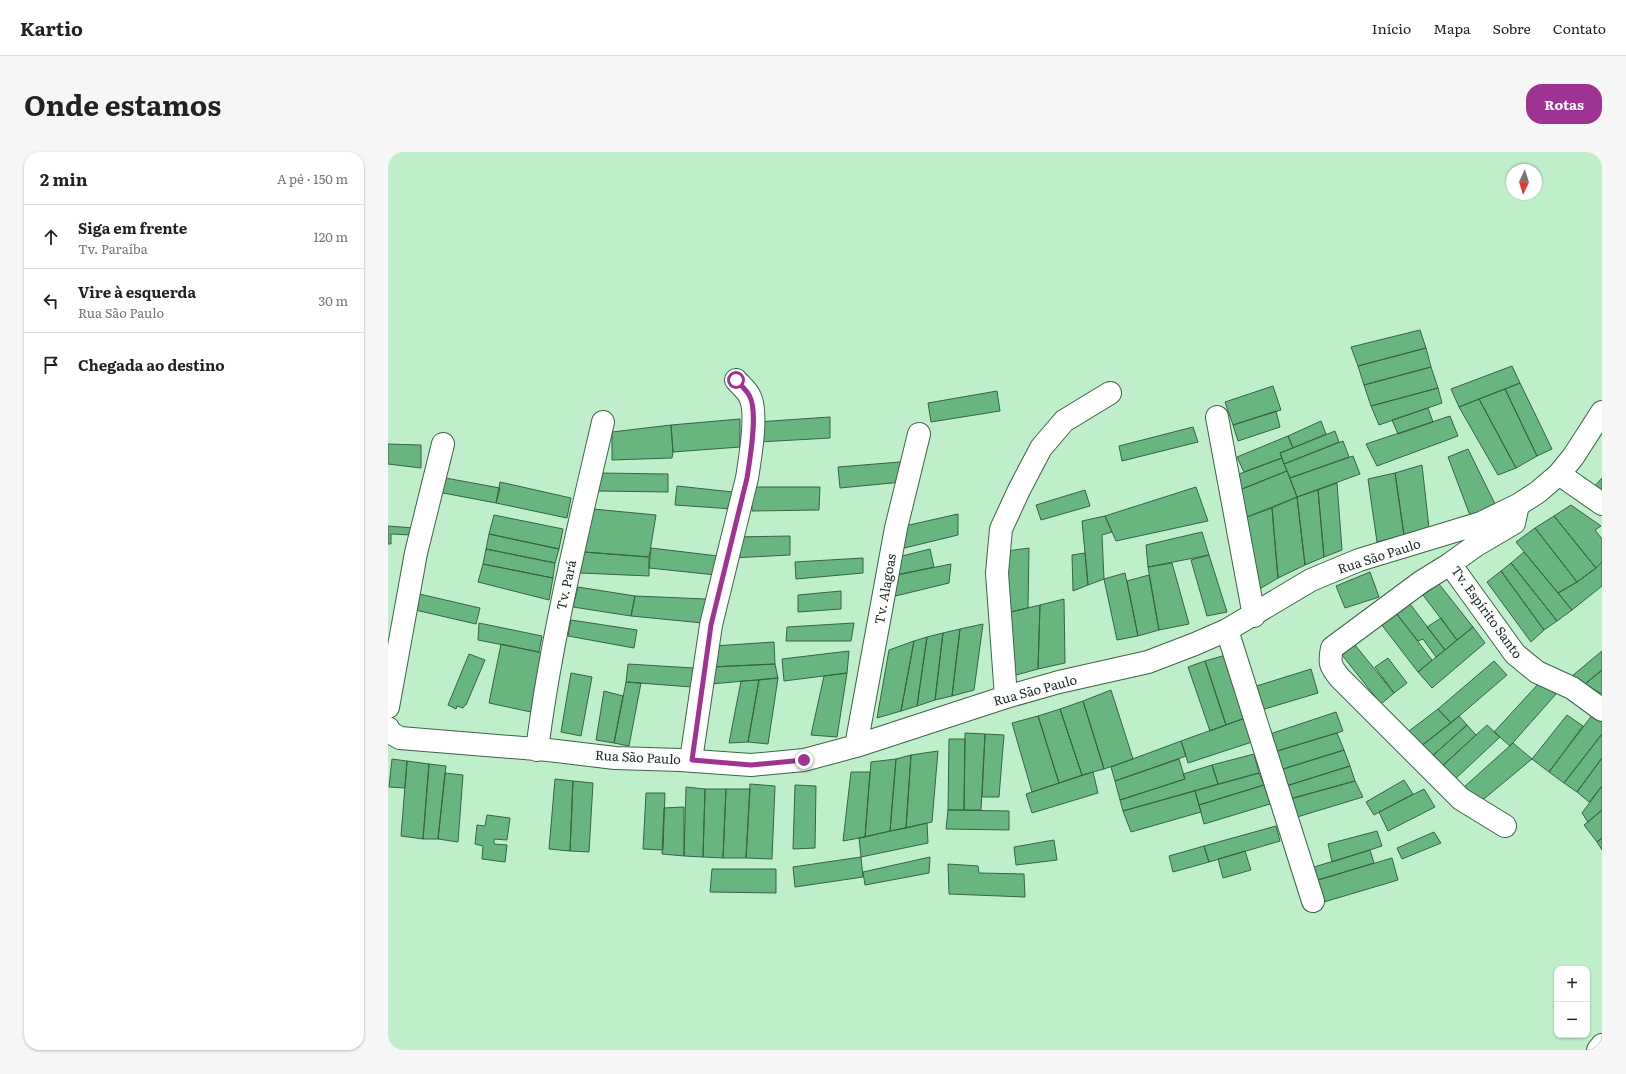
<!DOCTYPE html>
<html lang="pt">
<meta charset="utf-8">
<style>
body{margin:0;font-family:Literata,serif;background:#f6f6f6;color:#222}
.controls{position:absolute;right:12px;bottom:12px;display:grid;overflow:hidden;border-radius:8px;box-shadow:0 1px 3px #0004}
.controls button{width:36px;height:36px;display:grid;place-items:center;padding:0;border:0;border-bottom:1px solid #e0e0e0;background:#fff;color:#222;font:20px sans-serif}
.compass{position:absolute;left:1118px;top:12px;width:36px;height:36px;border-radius:50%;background:#fff;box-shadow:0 1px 3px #0004;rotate:184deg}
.stop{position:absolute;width:12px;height:12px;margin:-9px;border:3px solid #9f3394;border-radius:50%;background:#fff}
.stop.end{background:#9f3394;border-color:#fff;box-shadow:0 1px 4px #0008}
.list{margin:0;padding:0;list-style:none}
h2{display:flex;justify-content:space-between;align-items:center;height:52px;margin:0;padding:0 16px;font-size:17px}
h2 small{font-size:13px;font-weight:400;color:#767676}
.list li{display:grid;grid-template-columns:26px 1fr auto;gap:12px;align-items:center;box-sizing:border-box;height:64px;padding:0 16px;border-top:1px solid #e0e0e0}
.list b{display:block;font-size:15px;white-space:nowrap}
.list p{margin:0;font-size:13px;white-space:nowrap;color:#767676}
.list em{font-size:13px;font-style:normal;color:#767676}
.icon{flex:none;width:22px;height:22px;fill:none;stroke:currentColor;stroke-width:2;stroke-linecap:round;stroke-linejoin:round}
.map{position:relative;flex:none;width:1214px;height:898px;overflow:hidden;border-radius:16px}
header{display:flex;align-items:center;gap:24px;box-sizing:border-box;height:56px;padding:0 20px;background:#fff;border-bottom:1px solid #e0e0e0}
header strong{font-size:19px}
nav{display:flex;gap:22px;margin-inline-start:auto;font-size:14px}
.intro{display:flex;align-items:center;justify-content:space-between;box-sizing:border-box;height:96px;padding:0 24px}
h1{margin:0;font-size:28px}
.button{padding:10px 18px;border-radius:16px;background:#9f3394;color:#fff;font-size:14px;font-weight:700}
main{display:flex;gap:24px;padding:0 24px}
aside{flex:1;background:#fff;border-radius:16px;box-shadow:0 1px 3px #0004}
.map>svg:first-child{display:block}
.building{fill:#68b57f;stroke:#396345}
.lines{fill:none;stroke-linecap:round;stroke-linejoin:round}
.minor-casing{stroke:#3b6547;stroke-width:24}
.minor{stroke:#fff;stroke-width:22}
.route{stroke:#9f3394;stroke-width:5}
.labels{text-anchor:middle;stroke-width:4;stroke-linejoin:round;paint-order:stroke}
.street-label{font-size:13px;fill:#1c2e21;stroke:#fff}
</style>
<header>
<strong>Kartio</strong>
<nav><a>Início</a><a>Mapa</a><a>Sobre</a><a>Contato</a></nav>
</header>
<div class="intro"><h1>Onde estamos</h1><a class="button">Rotas</a></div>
<main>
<aside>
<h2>2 min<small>A pé · 150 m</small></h2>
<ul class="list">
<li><svg class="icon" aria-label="ahead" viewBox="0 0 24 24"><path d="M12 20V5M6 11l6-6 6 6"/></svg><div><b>Siga em frente</b><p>Tv. Paraíba</p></div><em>120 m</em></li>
<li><svg class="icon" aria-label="left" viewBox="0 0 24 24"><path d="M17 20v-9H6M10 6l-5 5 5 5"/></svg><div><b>Vire à esquerda</b><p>Rua São Paulo</p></div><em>30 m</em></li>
<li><svg class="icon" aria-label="arrive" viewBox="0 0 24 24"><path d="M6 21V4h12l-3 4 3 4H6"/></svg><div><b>Chegada ao destino</b></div></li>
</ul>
</aside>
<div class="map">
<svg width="1214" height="898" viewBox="0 0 1214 898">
<rect width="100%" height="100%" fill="#bfeecb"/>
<path class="building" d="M1032,178L1038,196L970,214L963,195Z
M1038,196L1043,215L976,233L970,214Z
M1124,214L1132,231L1071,255L1063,237Z
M1043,215L1050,236L983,254L976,233Z
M1132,231L1164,297L1149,304L1117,237Z
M885,234L893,258L845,273L837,250Z
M1050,236L1054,251L991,273L983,254Z
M1117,237L1149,304L1128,316L1091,247Z
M609,239L612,259L543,270L540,251Z
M1091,247L1128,316L1110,323L1071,255Z
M1040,256L1045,270L1010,282L1004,268Z
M888,259L892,275L850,289L845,273Z
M1062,264L1070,284L989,314L978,292Z
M442,265V286L371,290L369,270Z
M352,267V295L285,300L283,273Z
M933,269L938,282L905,296L900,284Z
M283,273L285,300L284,306L224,308V280Z
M805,275L810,290L734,309L731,294Z
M947,279L951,290L896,312L892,301Z
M900,284L905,296L892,301L894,306L856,320L849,305Z
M955,289L961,305L902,326L896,312Z
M0,292L33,293V316L0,312Z
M1080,297L1108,354L1083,366L1060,305Z
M965,304L972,322L909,345L902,326Z
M894,306L899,319L849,339L843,325Z
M512,310L514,330L452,336L450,315Z
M1034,313L1041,376L1016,383L1007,321Z
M899,319L909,345L859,365L849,339Z
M211,321L280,322V340L210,339Z
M1007,321L1016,383L989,390L980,327Z
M52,325L112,336L108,351L50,340Z
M1214,326V342L1206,335Z
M112,330L183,346L179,366L108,351Z
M949,331L954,398L936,405L930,338Z
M289,334L345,340V357L287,353Z
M363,335H432L431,358L364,359Z
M808,335L820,369L728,389L717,364Z
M697,338L702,354L653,368L648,353Z
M930,338L936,405L917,413L909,345Z
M909,345L917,413L890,426L884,356Z
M1183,353L1213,374L1207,378L1214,387V410L1208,416L1166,364Z
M884,356L890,426L870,438L859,365Z
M205,357L268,363L261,405L196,400Z
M570,362V383L504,399L508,376Z
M106,363L175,377L171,397L101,382Z
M717,364L724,380L714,383L716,427L700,433L694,369Z
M1166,364L1208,416L1189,430L1147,376Z
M0,374L26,376L24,383L3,382V392H0Z
M1147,376L1189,430L1170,441L1128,390Z
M814,380L821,403L760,415L758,393Z
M101,382L171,397L167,411L98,397Z
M402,384V403L343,406L346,385Z
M263,396L330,404L328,423L261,416Z
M641,396L640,456L618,461L619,399Z
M98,397L167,411L165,426L95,412Z
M542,397L546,415L499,425L502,407Z
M196,400L261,405V424L192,421Z
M1136,400L1184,458L1169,469L1123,411Z
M697,401L700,433L685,439L684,403Z
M821,403L839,460L819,464L803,408Z
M475,406V421L408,427L407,410Z
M1214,410V434L1184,458L1170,441L1189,430L1208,416Z
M784,411L801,472L771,478L760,415Z
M1123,411L1169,469L1156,478L1113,419Z
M95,412L165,426L161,448L90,430Z
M563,412L561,431L495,447L499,425Z
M1113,419L1156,478L1143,490L1099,430Z
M982,420L991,445L957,456L948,434Z
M737,421L750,484L729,488L716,427Z
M761,423L771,478L750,484L739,429Z
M1051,432L1085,475L1069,488L1035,443Z
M190,435L247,444L243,464L185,455Z
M453,439V457L410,460V443Z
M27,441L92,456L88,472L23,457Z
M247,444L318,447L315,471L243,464Z
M676,447L677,511L650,517L652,453Z
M1022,452L1057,498L1048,505L1035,487L1030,489L1008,461Z
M652,453L650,517L621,525L618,461Z
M1008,461L1044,508L1030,520L993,472Z
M1053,466L1069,488L1057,498L1039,475Z
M183,468L249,478L246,496L180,484Z
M91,471L154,484L151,500L90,488Z
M466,471L463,489H398L399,475Z
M595,472L586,538L564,544L572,477Z
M1085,475L1097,491L1044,536L1030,520Z
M572,477L564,544L547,548L555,481Z
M555,481L547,548L529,554L539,485Z
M539,485L529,554L513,559L526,489Z
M526,489L513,559L489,566L501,498Z
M386,490L387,512L324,515L325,494Z
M113,492L155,501L143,560L101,551Z
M967,493L1006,541L993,552L954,503Z
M461,499L459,521L396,529L394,507Z
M1214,499V518L1197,532L1184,524Z
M81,502L97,508L78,553H77L75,556L69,554L68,557L60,553Z
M838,503L857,566L838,573L817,509Z
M1000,506L1019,531L1006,541L987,515Z
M817,509L838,573L822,579L800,515Z
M1106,509L1119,523L1063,571L1050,557Z
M240,512L305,516L304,535L238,530Z
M387,512L390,526L323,532L324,515Z
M923,517L930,541L870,559L862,536Z
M1214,518V542L1197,532Z
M183,521L204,525L193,584L173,580Z
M459,521L449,585L423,583L436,524Z
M390,526L380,592L360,590L371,528Z
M371,528L360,590L341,591L353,529Z
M238,530L253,531L241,594L226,591Z
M1152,530L1168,542L1122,594L1106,580Z
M723,538L745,607L716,617L695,549Z
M216,539L235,544L226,591L208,588Z
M695,549L716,617L694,623L672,557Z
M672,557L694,623L671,631L650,564Z
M1050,557L1063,571L1032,595L1021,579Z
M948,560L955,579L886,600L879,583Z
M1205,562L1214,570V582L1176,631L1161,620Z
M1179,563L1195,574L1161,620L1144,607Z
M650,564L671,631L644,640L624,571Z
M1071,564L1079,573L1042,606L1032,595Z
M857,566L864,590L800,611L793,589Z
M1079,573L1088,583L1051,617L1042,606Z
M1099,573L1112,585L1065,629L1051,617Z
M577,581L597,582L593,658H576Z
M949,581L956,598L892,618L886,600Z
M597,582L616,583L611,645H594Z
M1214,582V606L1189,640L1176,631Z
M561,587H577L576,658H560Z
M793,589L798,604L727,629L723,615Z
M1125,591L1144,607L1091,651L1075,636Z
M956,598L962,614L898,634L892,618Z
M550,599L544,670L518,676L523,603Z
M866,602L871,621L830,632L824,613Z
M523,603L518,676L502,679L508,607Z
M1214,606V634L1201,650L1189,640Z
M4,607L19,609L17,636L1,635Z
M508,607L502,679L477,685L483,610Z
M791,607L797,627L732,648L727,629Z
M19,609L41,612L35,687L13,684Z
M41,612L58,614L50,687H35Z
M824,613L830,632L735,659L732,648L797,627L795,622Z
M962,614L967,629L902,647L898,634Z
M463,620H482L477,685L455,689Z
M705,620L710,641L644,661L638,642Z
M57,621L75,623L70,690L50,687Z
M871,621L876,633L811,653L807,639Z
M167,627L185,629L182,699L161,697Z
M1016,628L1025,642L986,663L978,650Z
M185,629L205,631L201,700L182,699Z
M967,629L975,645L909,665L902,647Z
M362,632L387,634L384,707L358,706Z
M407,633L428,634L427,696L405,697Z
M876,633L882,652L816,672L811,653Z
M1214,634V658L1200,670L1194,661Z
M298,635L317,637L315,705L296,704Z
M317,637H338L335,706L315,705Z
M338,637H362L358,706H335Z
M1036,637L1047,655L1000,679L991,660Z
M807,639L813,660L743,680L735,659Z
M258,641H277L275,698L255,697Z
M296,655V704L274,702L276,656Z
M560,658L621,659V678L558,677Z
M1214,658V686L1209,690L1196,673Z
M99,663L122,666L119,688L106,687V692L119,693L117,710L94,707L95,694L87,692L89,673L97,674Z
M539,671L540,691L473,705L471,686Z
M888,674L892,689L821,710L816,694Z
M989,679L994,694L944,710L940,692Z
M1046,680L1053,691L1014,707L1009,696Z
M1214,686V698L1209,690Z
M666,688L669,708L628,713L626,695Z
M816,694L821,710L785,720L781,704Z
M982,698L986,711L930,728L926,715Z
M857,699L863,718L835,726L830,707Z
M473,705L475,725L407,735L405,715Z
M542,705L541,721L477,733L475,720Z
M1004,706L1010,728L936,750L930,728Z
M560,712L590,714L591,721L636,722L637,745L561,742Z
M324,717H388V741L322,740Z"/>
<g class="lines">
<defs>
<path id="minor" d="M829,265L866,464
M1171,322L1214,352
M1130,353L1126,371L1087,394L1062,412L1127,502L1149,520L1184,536L1214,558
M1062,412L1033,430L944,496C941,511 942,514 952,526L1073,647L1117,674
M839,478L925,749
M618,545L609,421L613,377L631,338L653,296L676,269L722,241
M0,555L28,401L55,292
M0,576L1,580L12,586L160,598L227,606L292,608L363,613L416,608L468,594L618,545L671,530L760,510L807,492L839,478L923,428L971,408L1093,371L1130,353L1150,340L1171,322L1185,305L1214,260
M468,594L508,376L531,282
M149,598C163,487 190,378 215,270
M303,608L323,473L359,326C362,307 370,261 362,245C359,238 352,233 348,228
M1210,898L1214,893"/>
</defs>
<use href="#minor" class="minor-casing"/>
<use href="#minor" class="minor"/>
</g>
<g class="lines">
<path class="route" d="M348,228C352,233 359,238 362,245C370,261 362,307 359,326L323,473L304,608L363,613L416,608"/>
</g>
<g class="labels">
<g class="street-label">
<text transform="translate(991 404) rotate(-18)" y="5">Rua São Paulo</text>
<text transform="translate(178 433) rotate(-78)" y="5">Tv. Pará</text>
<text transform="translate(497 437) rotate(-80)" y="5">Tv. Alagoas</text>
<text transform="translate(1099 460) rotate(54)" y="5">Tv. Espírito Santo</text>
<text transform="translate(647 538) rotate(-15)" y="5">Rua São Paulo</text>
<text transform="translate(250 605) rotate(3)" y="5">Rua São Paulo</text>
</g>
</g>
</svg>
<div class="controls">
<button>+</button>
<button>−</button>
</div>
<svg class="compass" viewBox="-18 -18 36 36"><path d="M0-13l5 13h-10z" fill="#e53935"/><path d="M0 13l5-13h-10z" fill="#767676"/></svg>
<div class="stop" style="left:348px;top:228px"></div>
<div class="stop end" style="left:416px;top:608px"></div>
</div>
</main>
